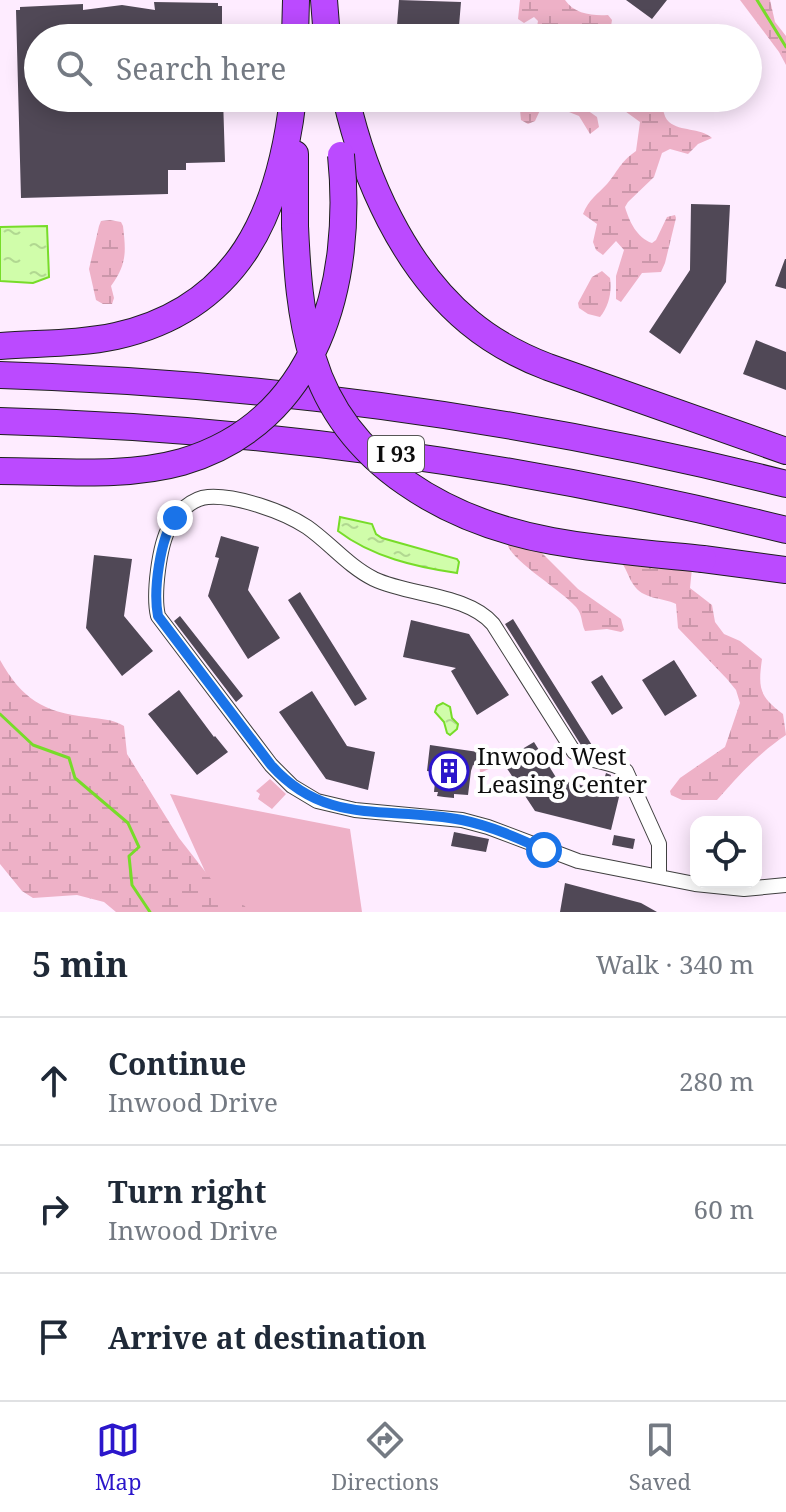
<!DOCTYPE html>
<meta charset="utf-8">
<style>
body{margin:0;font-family:"Noto Serif",serif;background:#f2f2f3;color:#1f2937}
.controls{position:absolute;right:24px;bottom:24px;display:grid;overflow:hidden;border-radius:16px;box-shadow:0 4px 20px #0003}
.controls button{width:72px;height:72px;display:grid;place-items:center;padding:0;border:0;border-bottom:2px solid #e0e1e3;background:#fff;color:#1f2937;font:40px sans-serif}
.stop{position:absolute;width:24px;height:24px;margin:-18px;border:6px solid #1a73e8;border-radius:50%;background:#fff}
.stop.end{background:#1a73e8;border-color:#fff;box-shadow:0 2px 8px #0008}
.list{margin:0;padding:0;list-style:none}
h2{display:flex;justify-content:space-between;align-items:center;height:104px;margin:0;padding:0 32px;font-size:34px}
h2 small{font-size:26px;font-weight:400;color:#747a83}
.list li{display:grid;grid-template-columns:52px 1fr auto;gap:24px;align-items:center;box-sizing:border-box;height:128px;padding:0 32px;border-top:2px solid #e0e1e3}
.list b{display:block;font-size:30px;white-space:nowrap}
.list p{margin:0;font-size:26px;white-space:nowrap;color:#747a83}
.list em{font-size:26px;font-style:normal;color:#747a83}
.icon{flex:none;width:44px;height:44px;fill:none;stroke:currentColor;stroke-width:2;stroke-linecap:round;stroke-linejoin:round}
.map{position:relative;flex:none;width:786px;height:912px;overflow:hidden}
.search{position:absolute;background:#fff;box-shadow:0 4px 20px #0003;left:24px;right:24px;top:24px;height:88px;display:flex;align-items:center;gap:20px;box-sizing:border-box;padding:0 28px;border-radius:44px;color:#747a83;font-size:30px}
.sheet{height:488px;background:#fff}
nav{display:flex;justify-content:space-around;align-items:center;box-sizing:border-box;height:112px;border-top:2px solid #e0e1e3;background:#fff;font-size:22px;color:#747a83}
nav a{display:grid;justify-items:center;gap:4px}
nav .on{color:#2b16cb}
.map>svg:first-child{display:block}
.green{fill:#eeb1c7}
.wetland{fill:url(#wetland-marsh)}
.water{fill:url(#water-ripples);stroke:#77dc29;stroke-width:2}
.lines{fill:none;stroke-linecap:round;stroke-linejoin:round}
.stream{stroke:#77dc29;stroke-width:3}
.building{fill:#504856}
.minor-casing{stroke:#404040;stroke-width:16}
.motorway-casing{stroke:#1e1e1e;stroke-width:28}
.minor{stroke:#fff;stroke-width:14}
.motorway{stroke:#bb4aff;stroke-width:26}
.motorway-bridge-casing{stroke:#1e1e1e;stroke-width:28;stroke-linecap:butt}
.motorway-bridge{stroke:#bb4aff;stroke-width:26}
.route{stroke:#1a73e8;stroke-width:10}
.labels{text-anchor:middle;stroke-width:8;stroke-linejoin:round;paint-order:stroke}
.shield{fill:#fff;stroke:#565656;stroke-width:2}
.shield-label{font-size:22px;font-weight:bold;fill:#0d0d0d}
.poi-label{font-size:24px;fill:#0d0d0d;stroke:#fff;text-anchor:start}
</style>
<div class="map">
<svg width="786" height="912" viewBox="0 0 786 912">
<defs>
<pattern id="wetland-marsh" width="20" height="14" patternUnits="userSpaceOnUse" patternTransform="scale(2)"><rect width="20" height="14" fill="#eeb1c7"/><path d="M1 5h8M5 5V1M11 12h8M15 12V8" fill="none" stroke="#cb97aa"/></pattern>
<pattern id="water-ripples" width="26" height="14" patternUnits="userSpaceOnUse" patternTransform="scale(2)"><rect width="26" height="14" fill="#d0fdaa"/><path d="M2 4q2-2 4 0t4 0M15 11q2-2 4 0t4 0" fill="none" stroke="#b1d891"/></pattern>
</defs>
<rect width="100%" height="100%" fill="#feecff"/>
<path class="green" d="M490,751L494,763L491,768L480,773L479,756Z
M270,779L286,794L272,809L258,799L260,794L256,791Z
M170,794L350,829L362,912H201L208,878Z"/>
<path class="wetland" d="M520,0H565C574,14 593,16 608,15L612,20L609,38H535L538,21L534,17L524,23L518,19Z
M740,0H770L775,22L786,36V65L779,52Z
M496,98H570L597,117L599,127L590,134L579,116L549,104L542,106L535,121L528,124L521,120L520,110L514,104H501Z
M607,98H659C664,105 662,116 669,122C681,132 699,127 712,138L698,144L688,154L670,149L662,153L654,177L628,202L625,207C629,221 637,238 652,243L656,240L667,217L675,215L676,218L665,263L661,272L642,273L621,302L616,299V276L624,250L616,241L603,255L596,250L593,242L597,224L583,214C589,199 597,195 607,184C619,170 619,163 636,151L640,122Z
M110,220L121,222L123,226C126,252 127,264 111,286L114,298L112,304H103L96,300L89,269L99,226L101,221Z
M602,271L610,278C612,292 609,306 600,317L588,314L579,308L578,303L592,277Z
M510,542L532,543L578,589L621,619L624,630L621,632L607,629L585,631C581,623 583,615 576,607C561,590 515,563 508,546Z
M619,560L692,568L690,588L712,605L715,622L724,634L740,641L762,659C758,688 759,696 783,714L786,735C759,753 738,776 717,800H682L671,795L670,791L680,778L725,747L740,703L736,690L727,679L678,628L676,604C662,597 643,600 633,584C627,575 627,568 619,560Z
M0,660C22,699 43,712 87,717C100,719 113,719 124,726L127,754L179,838L225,897L245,906L247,912H116L104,902L77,895L33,898L22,891L0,864Z"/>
<path class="water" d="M47,226L49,277L33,283L0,281V227Z
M340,517L372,524L376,534L382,538L457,559L459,562L457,573C416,567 372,557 338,531Z
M443,703L450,707L452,718L458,724L457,729L450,735L447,733L444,722L435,712L437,706Z"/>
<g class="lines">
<path class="stream" d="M757,0L786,47
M0,714L33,745L69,758L75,778L128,823L139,847L129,856L132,885L150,912"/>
</g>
<path class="building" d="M399,0L461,2L458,38H396Z
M626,0H667L652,19Z
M154,2L218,3V6H222V38H38V98H223L225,162L186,163V170H168V194L21,198L16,10H20V7L83,4V10L122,5L155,10Z
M691,204L730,205L726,282L680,354L649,332L690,270Z
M785,259H786V289L775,286Z
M756,340L786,352V390L743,374Z
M221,536L259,547L248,590L280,638L248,659L208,596L219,558L215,557Z
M94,555L132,559L124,616L153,651L122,676L86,628Z
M300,592L367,699L355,706L288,600Z
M180,616L243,696L236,702L174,621Z
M513,619L541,664L595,750L581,745L505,624Z
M411,620L469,634L509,695L477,715L451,671L456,668L403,657Z
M674,660L697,696L665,716L642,680Z
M602,675L623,708L612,715L591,682Z
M179,690L214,737L215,736L228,752L197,775L148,714Z
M312,691L347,746L375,752L368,790L326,779L279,712Z
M534,742L557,779L601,790L606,773L611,775L609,791L620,793L611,830L535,811L502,761Z
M430,745L478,752L477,766L473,765L471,771L468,795L454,794V798L444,797L437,796L438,792H434L436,772L427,771Z
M454,832L489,839L486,852L451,846Z
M614,835L635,839L633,849L612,845Z
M565,883L641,903L657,912H560Z"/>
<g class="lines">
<defs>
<path id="minor" d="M659,876V844L626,771C610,760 590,763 574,752L493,624C467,594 410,596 374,579C348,566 330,543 307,527C283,511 236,495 208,497C192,498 177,513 170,526C159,545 153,595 158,616L271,765L292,786L317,801L355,810L462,820L488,827L578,861L695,884L744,889L786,885"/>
<path id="motorway" d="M324,0L327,38
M295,38L296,0
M346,98C364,178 404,268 469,322C493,342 519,356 548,367L786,451
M295,226V154
M0,346C38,343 79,344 116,336C240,308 280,212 293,98
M0,375C265,383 529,419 786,484
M0,421C265,428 529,466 786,530
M703,559L786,570"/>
</defs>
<use href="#minor" class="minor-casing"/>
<use href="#motorway" class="motorway-casing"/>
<use href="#minor" class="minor"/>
<use href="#motorway" class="motorway"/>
<defs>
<path id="motorway-bridge" d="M295,226C297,271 300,315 313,359C345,465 449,522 552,541C601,550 653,554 703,559
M0,471C59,471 125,478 182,462C318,422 354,282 341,155"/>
</defs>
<use href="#motorway-bridge" class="motorway-bridge-casing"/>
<use href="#motorway-bridge" class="motorway-bridge"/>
</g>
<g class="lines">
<path class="route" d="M175,518C160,538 153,591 158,616L271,765C327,828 389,805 462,820C491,826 518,838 544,850"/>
</g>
<defs>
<symbol id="building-ring" viewBox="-11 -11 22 22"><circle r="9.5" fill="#fff" stroke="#2b16cb" stroke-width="1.5"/><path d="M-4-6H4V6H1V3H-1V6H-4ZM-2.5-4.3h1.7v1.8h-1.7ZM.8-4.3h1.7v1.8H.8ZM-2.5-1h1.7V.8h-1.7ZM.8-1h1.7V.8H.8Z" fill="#2b16cb"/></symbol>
</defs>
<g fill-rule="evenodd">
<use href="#building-ring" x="427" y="749" width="44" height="44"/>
</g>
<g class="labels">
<rect class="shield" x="368" y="436" width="56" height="36" rx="6"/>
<g class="shield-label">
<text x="396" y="462">I 93</text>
</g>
<g class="poi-label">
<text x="477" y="765">Inwood West<tspan x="477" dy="28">Leasing Center</tspan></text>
</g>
</g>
</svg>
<div class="controls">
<button><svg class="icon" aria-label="locate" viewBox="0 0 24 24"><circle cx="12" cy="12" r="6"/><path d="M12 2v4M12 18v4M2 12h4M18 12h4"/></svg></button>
</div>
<div class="stop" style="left:544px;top:850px"></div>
<div class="stop end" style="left:175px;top:518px"></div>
<div class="search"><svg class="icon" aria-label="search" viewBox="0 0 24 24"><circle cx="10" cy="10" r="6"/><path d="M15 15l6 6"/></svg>Search here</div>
</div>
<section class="sheet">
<h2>5 min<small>Walk · 340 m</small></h2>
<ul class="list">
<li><svg class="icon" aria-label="ahead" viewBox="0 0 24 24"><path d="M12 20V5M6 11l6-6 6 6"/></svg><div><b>Continue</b><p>Inwood Drive</p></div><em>280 m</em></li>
<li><svg class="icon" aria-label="right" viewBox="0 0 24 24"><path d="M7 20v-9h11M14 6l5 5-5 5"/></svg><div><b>Turn right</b><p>Inwood Drive</p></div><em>60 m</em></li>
<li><svg class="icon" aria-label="arrive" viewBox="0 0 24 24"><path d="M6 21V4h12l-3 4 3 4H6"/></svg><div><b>Arrive at destination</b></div></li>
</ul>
</section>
<nav>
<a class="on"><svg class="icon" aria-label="map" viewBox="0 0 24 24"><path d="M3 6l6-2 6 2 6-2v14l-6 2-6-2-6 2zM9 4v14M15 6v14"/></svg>Map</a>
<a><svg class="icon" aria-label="directions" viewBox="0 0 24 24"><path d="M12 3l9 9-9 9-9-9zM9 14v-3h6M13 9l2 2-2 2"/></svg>Directions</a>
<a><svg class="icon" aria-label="saved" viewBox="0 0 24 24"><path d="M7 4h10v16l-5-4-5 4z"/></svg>Saved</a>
</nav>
